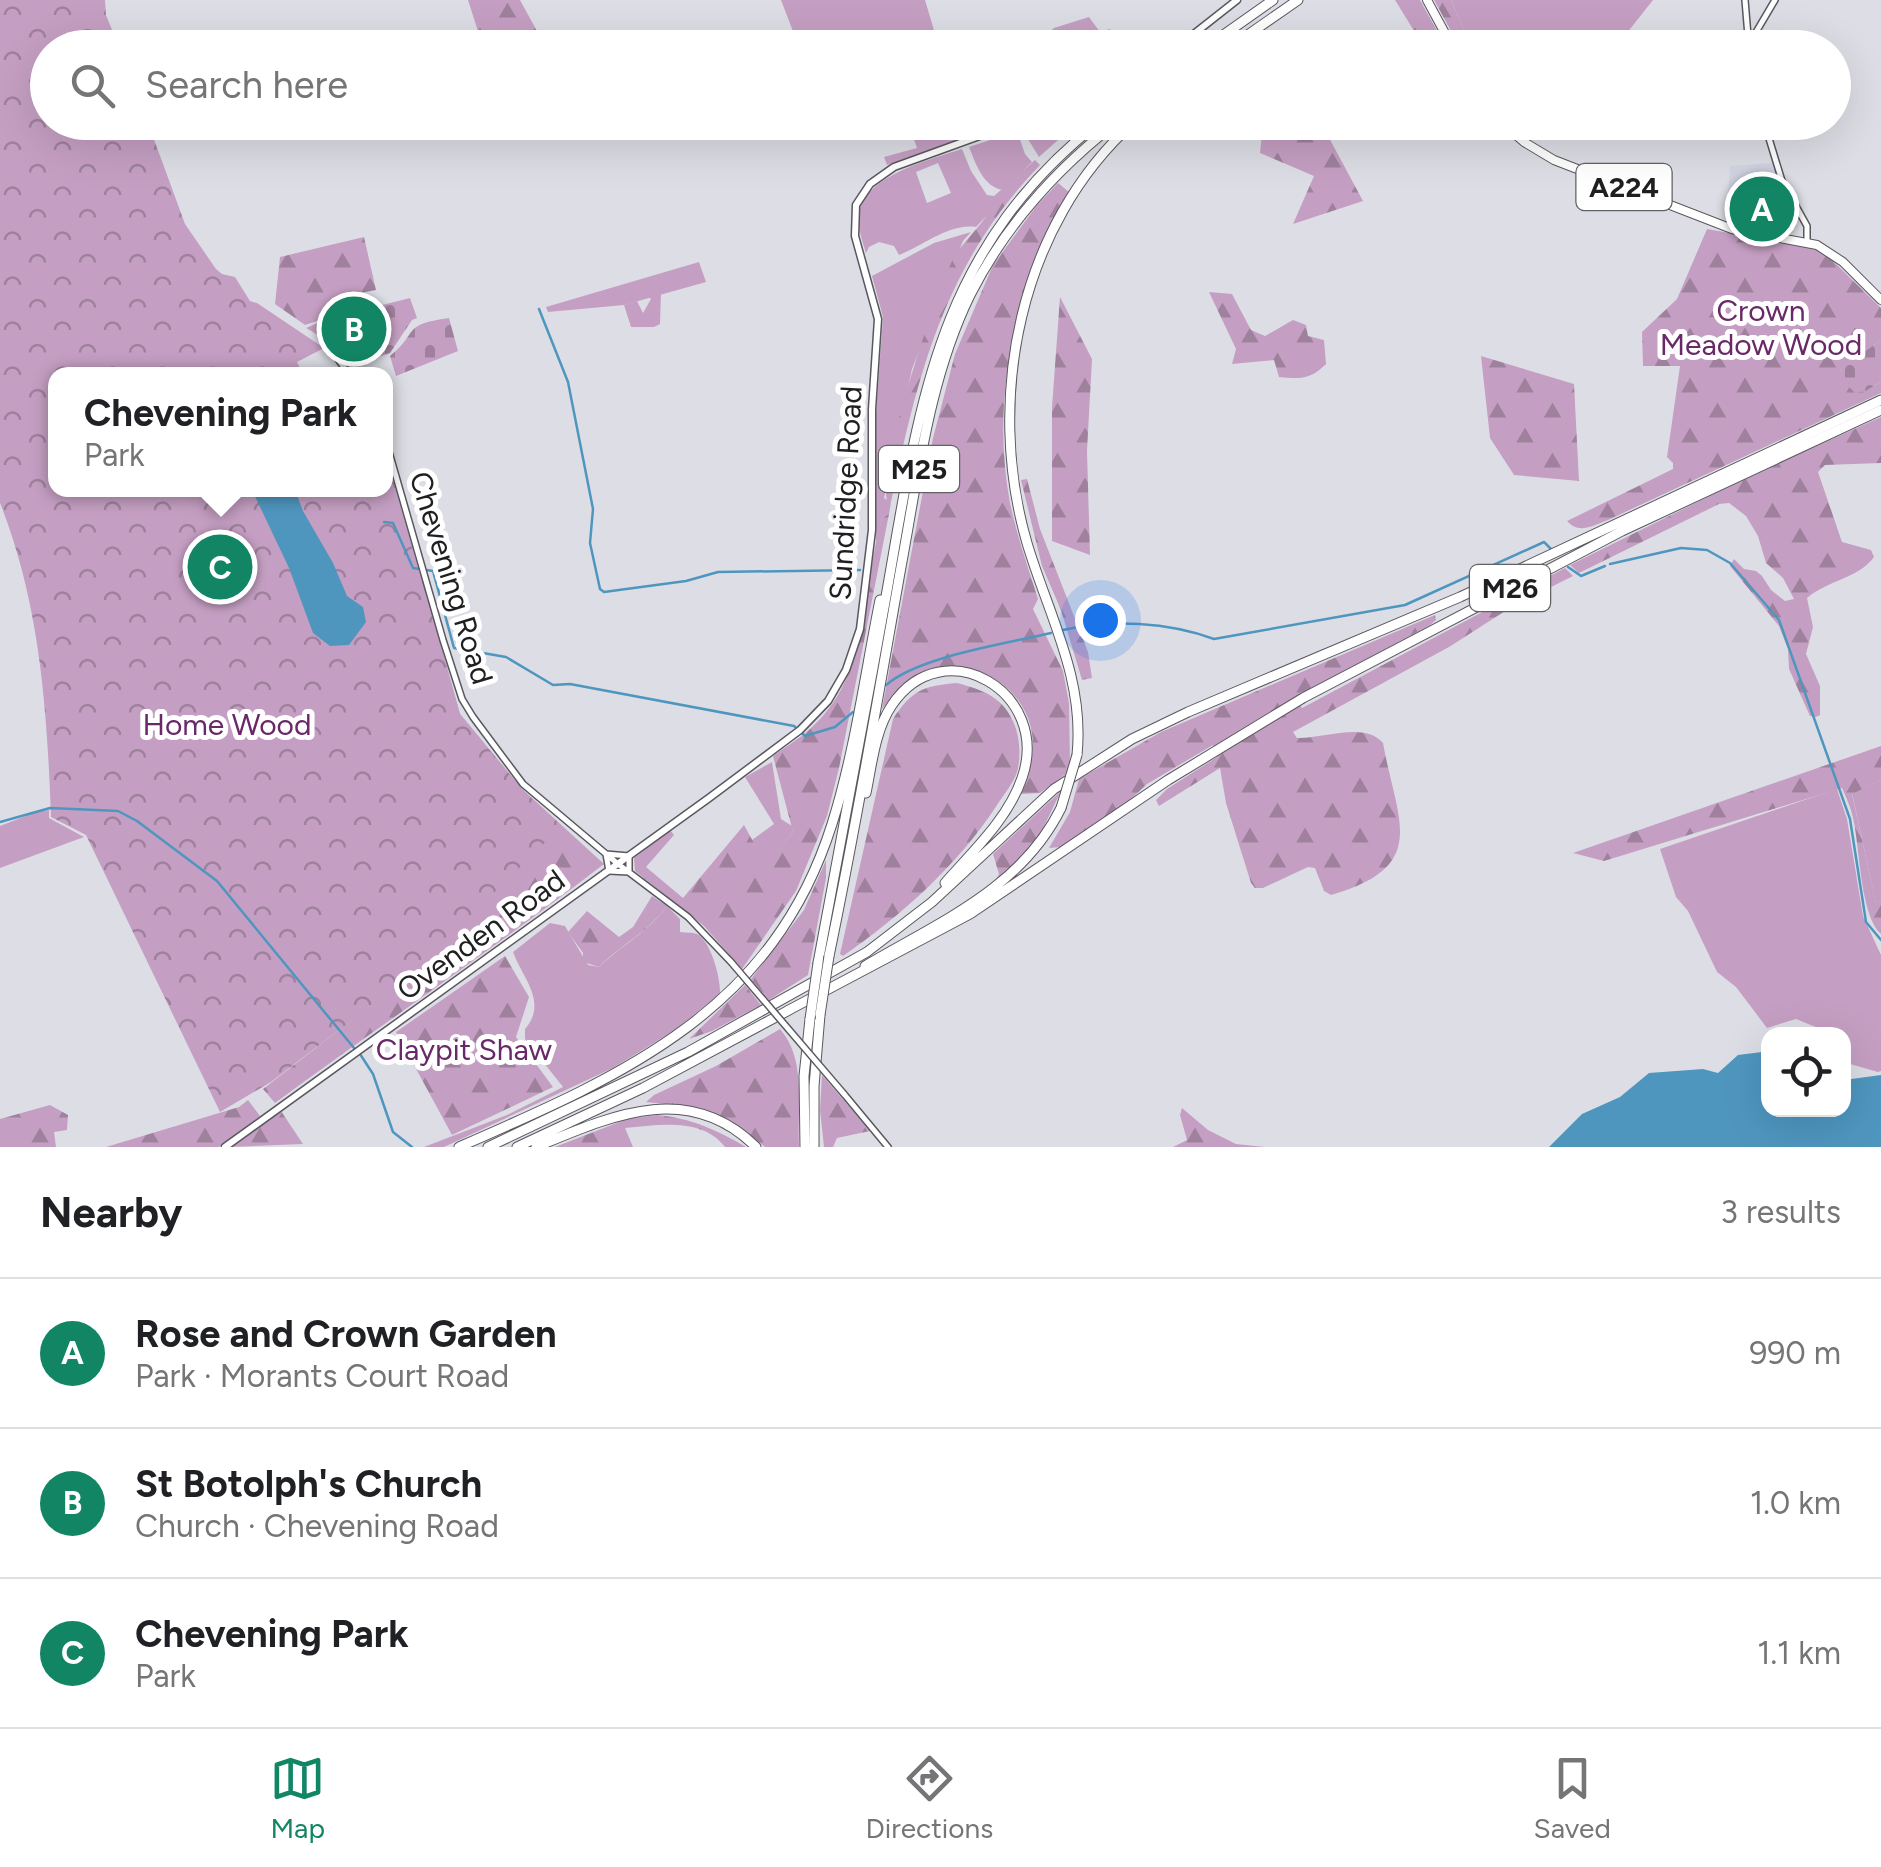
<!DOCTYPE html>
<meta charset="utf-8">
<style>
body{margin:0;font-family:Figtree,sans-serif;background:#f6f6f6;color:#202124}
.controls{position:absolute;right:30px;bottom:30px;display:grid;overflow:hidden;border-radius:20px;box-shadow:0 10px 40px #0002}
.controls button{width:90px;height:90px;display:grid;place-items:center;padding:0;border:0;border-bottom:2px solid #e0e0e0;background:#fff;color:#202124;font:50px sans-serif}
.you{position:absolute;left:1100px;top:620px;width:35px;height:35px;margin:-25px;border:8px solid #fff;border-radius:50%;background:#1a73e8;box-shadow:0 0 0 15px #1a73e833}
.badge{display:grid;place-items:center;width:65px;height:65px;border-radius:50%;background:#118564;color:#fff;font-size:32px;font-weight:700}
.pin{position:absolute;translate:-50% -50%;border:5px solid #fff;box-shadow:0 2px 10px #0006}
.popup{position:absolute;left:48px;top:367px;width:345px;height:130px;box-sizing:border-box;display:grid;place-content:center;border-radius:20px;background:#fff;filter:drop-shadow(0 2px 8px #0005);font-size:32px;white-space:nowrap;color:#757577}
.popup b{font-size:38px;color:#202124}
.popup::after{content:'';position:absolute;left:50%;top:100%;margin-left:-20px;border:20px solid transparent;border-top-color:#fff}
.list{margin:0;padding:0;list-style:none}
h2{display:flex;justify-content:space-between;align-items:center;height:130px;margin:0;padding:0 40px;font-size:42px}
h2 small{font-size:32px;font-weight:400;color:#757577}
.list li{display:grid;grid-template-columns:65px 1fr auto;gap:30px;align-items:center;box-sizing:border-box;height:150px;padding:0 40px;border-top:2px solid #e0e0e0}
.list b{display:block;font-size:38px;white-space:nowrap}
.list p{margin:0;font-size:32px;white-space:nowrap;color:#757577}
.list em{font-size:32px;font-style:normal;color:#757577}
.icon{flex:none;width:55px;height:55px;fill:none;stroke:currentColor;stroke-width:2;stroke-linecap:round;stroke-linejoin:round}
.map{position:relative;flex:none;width:1881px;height:1147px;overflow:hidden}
.search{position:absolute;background:#fff;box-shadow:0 10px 40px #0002;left:30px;right:30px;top:30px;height:110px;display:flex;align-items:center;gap:25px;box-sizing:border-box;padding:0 35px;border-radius:55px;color:#757577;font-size:38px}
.sheet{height:580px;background:#fff}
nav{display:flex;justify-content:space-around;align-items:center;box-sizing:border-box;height:140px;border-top:2px solid #e0e0e0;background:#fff;font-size:28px;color:#757577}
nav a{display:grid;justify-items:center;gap:5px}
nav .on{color:#118564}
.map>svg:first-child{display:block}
.built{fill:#d3d4e3}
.green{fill:#c59fc3;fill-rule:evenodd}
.forest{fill:url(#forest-firs)}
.cemetery{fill:url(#cemetery-stones)}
.park{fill:url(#park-crowns)}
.water{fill:#4f96bf}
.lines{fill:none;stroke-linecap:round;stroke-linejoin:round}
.stream{stroke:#4f96bf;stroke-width:2.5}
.minor-casing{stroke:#58585e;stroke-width:8}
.tertiary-casing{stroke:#58585e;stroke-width:8}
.secondary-casing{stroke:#58585e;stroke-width:9}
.primary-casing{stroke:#58585e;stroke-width:10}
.motorway-casing{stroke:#58585e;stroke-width:11}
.minor{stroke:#fff;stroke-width:5}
.tertiary{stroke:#fff;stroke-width:5}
.secondary{stroke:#fff;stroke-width:6}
.primary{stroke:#fff;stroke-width:8}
.motorway{stroke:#fff;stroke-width:9}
.minor-bridge-casing{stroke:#58585e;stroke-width:8;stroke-linecap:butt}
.motorway-bridge-casing{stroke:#58585e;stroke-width:11;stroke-linecap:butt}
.minor-bridge{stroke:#fff;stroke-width:5}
.motorway-bridge{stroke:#fff;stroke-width:9}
.labels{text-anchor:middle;stroke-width:10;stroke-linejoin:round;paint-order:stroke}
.shield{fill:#fff;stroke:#626264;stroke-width:2.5}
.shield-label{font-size:28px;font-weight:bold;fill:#1f1f22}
.park-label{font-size:30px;fill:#692968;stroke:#fff}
.street-label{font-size:30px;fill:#1f1f22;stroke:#fff}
</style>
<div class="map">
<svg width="1881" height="1147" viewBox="0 0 1881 1147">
<defs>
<pattern id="forest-firs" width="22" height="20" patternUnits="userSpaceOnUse" patternTransform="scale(2.5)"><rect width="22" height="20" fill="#c59fc3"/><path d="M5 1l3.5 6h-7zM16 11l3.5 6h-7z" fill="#9f819e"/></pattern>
<pattern id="cemetery-stones" width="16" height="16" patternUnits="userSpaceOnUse" patternTransform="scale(2.5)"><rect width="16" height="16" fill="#c59fc3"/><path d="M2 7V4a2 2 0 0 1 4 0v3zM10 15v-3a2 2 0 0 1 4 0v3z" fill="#9f819e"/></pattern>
<pattern id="park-crowns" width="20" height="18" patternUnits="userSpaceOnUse" patternTransform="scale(2.5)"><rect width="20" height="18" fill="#c59fc3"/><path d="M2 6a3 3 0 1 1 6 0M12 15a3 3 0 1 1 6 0" fill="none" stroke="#9f819e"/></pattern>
</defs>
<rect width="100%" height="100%" fill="#dddee5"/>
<path class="built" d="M1772,163L1783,192L1764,198L1728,196L1730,166Z"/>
<path class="green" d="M781,0H925L939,47H799Z
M1451,0H1653L1615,48L1471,47Z
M1089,17L1100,32L1110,29L1118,47H1032L1054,28Z
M908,123H959L964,137L887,165L884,157L917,148Z
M1028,123H1086L1080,127L1076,124L1039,157L1026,136Z
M1017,131L1025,154L1032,162L1003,190C983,187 976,164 969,147Z
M962,149L971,171L987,195L994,196V208L976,227C949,223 923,246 899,255L894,246L879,242L869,247L866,253C862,240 857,227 859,214C863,176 932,159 962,149ZM938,163L951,193L927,203L916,172Z
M971,232L963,241L912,369L884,498L891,503L889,514L882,518L876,543V414L883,317L872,276L934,243Z
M699,262L706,282L624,305L548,312L546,307Z
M772,762L781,819L792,826L793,832L766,866L752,840L774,824L745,777Z
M1881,780V902L1876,904L1852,793Z
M1837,789L1847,819L1863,916L1881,955V1071L1878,1072L1850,1064L1844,1052V1034H1833L1796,1019L1767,1028L1736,987L1717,972L1688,911L1676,897L1660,849Z
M49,810V818L84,837L0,868V826L36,812Z
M667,906L680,919V932C686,933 692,932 697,934C711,941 721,979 720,994L675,1030L613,1068L444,1147H424L507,1115L563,1087L525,1039V1029C548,1002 523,979 513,952L550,923L565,926L588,965L599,967C622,945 648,932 667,906Z"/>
<path class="forest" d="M468,0H520L544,44L540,47H483Z
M1395,0H1420L1446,47H1424Z
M1434,0H1451L1471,47H1460Z
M1263,123H1321L1363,201L1293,224L1314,176L1260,153Z
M1035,160L1040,165C945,264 918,372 891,502L888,504C874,475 936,294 953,259C964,239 993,217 994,196Z
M1058,183L1069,192C1016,287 990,395 1010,503C1017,536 1028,567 1038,599L1033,609L1063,671L1069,703L1070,763L1067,773L1040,793L1021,794C1029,775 1035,754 1032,733C1023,680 963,652 916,677C901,685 893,697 882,709L933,438L955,354L993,265L1037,205Z
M1707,229L1811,247L1829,257L1881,308V340L1840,370L1866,391L1881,382V393L1608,520C1594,525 1579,535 1567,521L1673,469V463L1667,457L1680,366H1643L1642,332L1677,299Z
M364,237L376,290L350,295L344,312L305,325L275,304L280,257Z
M1209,292L1232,294L1251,330L1265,336L1293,320L1306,325L1308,336L1324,340L1326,364C1310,380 1300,379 1279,377L1274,360L1232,364L1236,349Z
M661,293L660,324L654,327H631L624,305L637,301L643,313L651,299L648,297Z
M1060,297L1092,359L1087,451L1090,555L1052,541V407Z
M1481,356L1574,384L1579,481L1514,475L1490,438Z
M1881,417V463L1825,465L1818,472L1842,542L1871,550L1874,557C1859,578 1826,581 1807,598L1813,627L1806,654L1820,686V715L1816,717L1810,716L1789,669L1788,649L1779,626L1730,566L1734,559L1744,569L1756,571L1762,576L1771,590L1785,601L1794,599L1783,578L1766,563L1758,536L1746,516L1729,503L1719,504L1579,573L1570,565L1752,475Z
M1027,479L1040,529L1088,652L1092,678L1082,680L1061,610L1042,566L1021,480Z
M385,490L425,587L460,714L522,789L604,864C496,947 384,1023 275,1103L263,1089L406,978L459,744Z
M889,514L839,768L827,816L796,891L742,969L704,926L635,871L634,858L670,830L674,835L646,867L683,898L744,825L766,865L793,832L773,756C785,747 799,739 810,729C869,677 862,598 879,529L882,518Z
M1565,568L1573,576L1513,606L1449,647L1293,732L1297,738C1323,739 1364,721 1383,743C1397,822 1431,866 1331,895L1324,891L1315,868L1308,867L1263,888H1255L1251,883L1226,803L1220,768L1159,806L1156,800L1167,789L1217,757L1213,745L1147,784L1129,801L1061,847L1049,848L1070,812L1079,779L1161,732L1435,615L1436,620L1430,625L1295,697L1302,708Z
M957,683C984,690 1005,698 1015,726C1020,739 1021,759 1017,772C1013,784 1004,794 997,805C958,865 902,915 843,956L840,954L893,719C912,690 923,686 957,683Z
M1881,746V780L1852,794L1876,903L1881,902V934C1860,915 1860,847 1853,818C1851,808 1846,797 1842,788L1604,861L1573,853Z
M1061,791L1037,841L994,884L999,874L993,854Z
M826,860V878L808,975L769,1000L751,979L804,910Z
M652,896L667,906C648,932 622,944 599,967L583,962V953L568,932L587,911L619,937L633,927Z
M505,956L529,997L516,1037L553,1087L452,1135L396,1032Z
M745,985L761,1005L712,1031L689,1039Z
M780,1029C807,1060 797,1107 799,1147H765L730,1120L701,1108L646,1102L654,1095L716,1066Z
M822,1075L870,1131L837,1138L833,1147H824L820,1110Z
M248,1100L260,1116L219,1147H106L239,1107Z
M50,1105L68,1115L67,1130L54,1132L56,1147H0V1119Z
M1182,1108L1208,1130L1236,1144L1265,1147H1173L1187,1140L1180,1115Z
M281,1111L303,1144L231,1147Z
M657,1115C691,1118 717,1130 746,1147H725C702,1117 658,1125 625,1128L633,1147H555L627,1119Z"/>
<path class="cemetery" d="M410,298L417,318L412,320L390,353L348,367L335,345L306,328L327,319Z
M449,318L458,351L396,376L390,356C420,332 400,325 449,318Z
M1881,340V382L1866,391L1855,393L1847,385L1840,369Z"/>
<path class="park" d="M0,0H105L106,15L119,47L48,48V122L148,123L185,224L216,269L222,274L235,277L250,301L257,303L324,348L297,362L303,374H55V490H385V452L460,714L522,789L562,826L406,979L271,1082L220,1112L86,835L51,817C47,709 40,604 0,503Z"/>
<path class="water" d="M252,490H295L303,511L333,563L347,596L363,607L366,622L349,645L330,646L313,633L289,568Z
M1768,1046V1110H1844V1080L1881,1075V1147H1549L1582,1114L1620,1097L1649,1073L1703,1069L1718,1073L1738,1055L1762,1052Z"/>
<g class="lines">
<path class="stream" d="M539,309L568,382L593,509L590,543L600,589L604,592L686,581L718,572L860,570
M384,522L393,523L413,568L433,571L454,648L506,657L553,685L570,684L794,726L805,736L835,727L853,712
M1610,564L1681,548L1707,550L1730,563L1779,620L1850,819L1866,922L1881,940
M1568,567L1581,576L1605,566
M1063,630C1111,619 1168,622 1214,639L1405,605L1544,542L1552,550
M886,685C920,656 1006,644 1051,633
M0,822L50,808L118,811L137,821L217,881L354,1048
M360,1054L373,1074L393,1132L412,1147"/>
<defs>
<path id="minor" d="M1749,44L1775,0
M329,347L349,374
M385,438L443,640L462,699L473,717L523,784L618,864L688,917L731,962
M606,854L629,856V872L609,871Z
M844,1094L888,1147"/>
<path id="tertiary" d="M1745,0L1749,48
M1764,122L1782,181L1807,226V241"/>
<path id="secondary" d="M1176,48L1237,0
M225,1147L709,798L800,730L828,701L846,670L860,629L872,530V409L878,319L855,236L856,205L870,184L894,167L1018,122"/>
<path id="primary" d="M1427,0L1453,48
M1501,122L1524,142L1554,160L1732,229L1817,245L1843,262L1881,300"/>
<path id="motorway" d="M1205,48L1273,0
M1229,48L1298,0
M1077,755C1085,678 1048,614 1027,543C985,399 1019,225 1134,122
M866,793C872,764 875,730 892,705C943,629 1052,692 1022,778C1008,819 973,851 945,883
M829,956C856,827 878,697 901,567C918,476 929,379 970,295C1005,226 1055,170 1117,122
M818,963C840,847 862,730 883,613C919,416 929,257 1099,122
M865,966C939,922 1021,889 1061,808
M787,1011L970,914L1168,780L1303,698L1622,531L1881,410
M459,1147C624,1075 773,1011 832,824C855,751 865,674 880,600
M488,1147L688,1052L867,952L932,902L1054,789L1132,739L1188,712L1460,597L1881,400
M517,1147L643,1088L791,1009
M536,1147C611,1116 688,1080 756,1147
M805,1147L804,1076L810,1019
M814,1147V1086L820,1015"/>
</defs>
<use href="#minor" class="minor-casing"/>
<use href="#tertiary" class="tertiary-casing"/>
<use href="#secondary" class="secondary-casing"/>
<use href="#primary" class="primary-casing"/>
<use href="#motorway" class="motorway-casing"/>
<use href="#minor" class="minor"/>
<use href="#tertiary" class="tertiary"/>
<use href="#secondary" class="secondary"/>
<use href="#primary" class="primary"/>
<use href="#motorway" class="motorway"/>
<defs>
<path id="minor-bridge" d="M731,962L844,1094"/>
<path id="motorway-bridge" d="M1061,808L1077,755
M820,1015L829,956
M810,1019L818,963"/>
</defs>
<use href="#minor-bridge" class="minor-bridge-casing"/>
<use href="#motorway-bridge" class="motorway-bridge-casing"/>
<use href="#minor-bridge" class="minor-bridge"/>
<use href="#motorway-bridge" class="motorway-bridge"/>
</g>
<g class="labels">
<g class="shield">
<rect x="1576.5" y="164" width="95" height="46" rx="8"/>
<rect x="879" y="446" width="80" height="46" rx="8"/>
<rect x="1470" y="565" width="80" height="46" rx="8"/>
</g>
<g class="shield-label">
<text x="1624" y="197">A224</text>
<text x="919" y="479">M25</text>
<text x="1510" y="598">M26</text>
</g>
<g class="park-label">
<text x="1761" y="321">Crown<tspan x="1761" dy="34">Meadow Wood</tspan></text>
<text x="227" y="735">Home Wood</text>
<text x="464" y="1060">Claypit Shaw</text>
</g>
<g class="street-label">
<text transform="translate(846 493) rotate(-87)" y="10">Sundridge Road</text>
<text transform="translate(451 578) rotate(73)" y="10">Chevening Road</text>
<text transform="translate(481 935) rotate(-36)" y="10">Ovenden Road</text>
</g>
</g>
</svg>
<div class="controls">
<button><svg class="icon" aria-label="locate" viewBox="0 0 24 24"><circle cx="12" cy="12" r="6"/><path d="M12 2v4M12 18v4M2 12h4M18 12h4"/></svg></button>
</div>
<div class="you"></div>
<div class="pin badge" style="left:1762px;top:209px">A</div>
<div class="pin badge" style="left:354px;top:329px">B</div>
<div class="pin badge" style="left:220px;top:567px">C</div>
<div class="popup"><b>Chevening Park</b>Park</div>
<div class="search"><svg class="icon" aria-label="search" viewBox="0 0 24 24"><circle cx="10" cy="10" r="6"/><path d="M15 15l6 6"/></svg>Search here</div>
</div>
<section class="sheet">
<h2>Nearby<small>3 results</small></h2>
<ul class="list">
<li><span class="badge">A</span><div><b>Rose and Crown Garden</b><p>Park · Morants Court Road</p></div><em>990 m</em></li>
<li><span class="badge">B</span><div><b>St Botolph's Church</b><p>Church · Chevening Road</p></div><em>1.0 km</em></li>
<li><span class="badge">C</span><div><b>Chevening Park</b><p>Park</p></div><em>1.1 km</em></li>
</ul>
</section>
<nav>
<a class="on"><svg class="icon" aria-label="map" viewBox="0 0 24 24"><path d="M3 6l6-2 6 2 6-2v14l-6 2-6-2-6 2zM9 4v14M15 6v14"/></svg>Map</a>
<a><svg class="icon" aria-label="directions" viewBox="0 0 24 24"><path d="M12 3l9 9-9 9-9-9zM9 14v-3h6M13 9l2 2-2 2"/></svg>Directions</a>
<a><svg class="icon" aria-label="saved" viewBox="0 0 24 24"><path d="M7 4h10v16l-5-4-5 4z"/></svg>Saved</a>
</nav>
